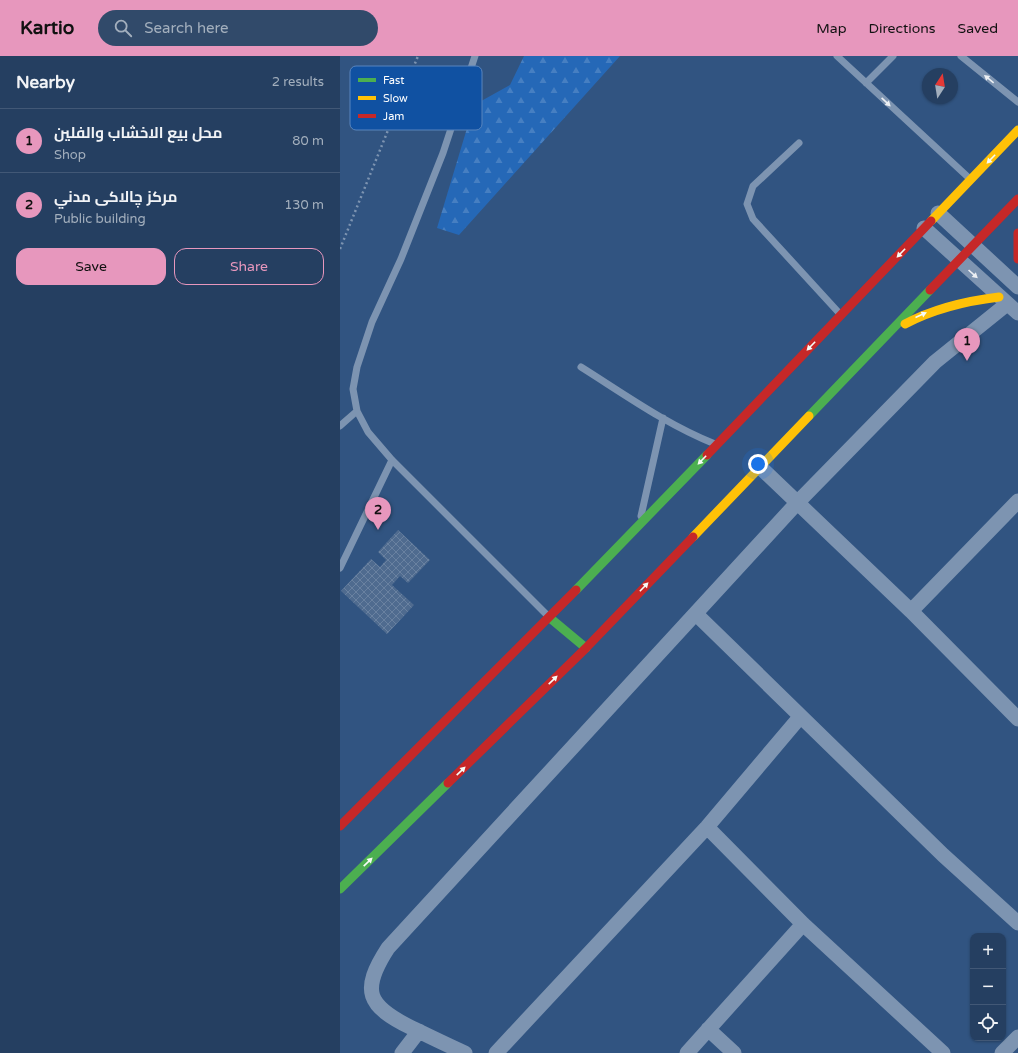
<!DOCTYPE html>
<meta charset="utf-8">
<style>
body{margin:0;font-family:"Varela Round",Cairo,sans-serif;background:#314a6a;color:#f1f3f6}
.controls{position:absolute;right:12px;bottom:12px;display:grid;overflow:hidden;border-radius:8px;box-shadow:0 1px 3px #0004}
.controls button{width:36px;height:36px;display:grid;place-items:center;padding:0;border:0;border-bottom:1px solid #425876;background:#253f61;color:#f1f3f6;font:20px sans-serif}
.compass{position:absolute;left:582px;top:12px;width:36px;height:36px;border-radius:50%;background:#253f61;box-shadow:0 1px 3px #0004;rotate:12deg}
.you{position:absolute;left:418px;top:408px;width:14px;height:14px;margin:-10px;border:3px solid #fff;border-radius:50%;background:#1a73e8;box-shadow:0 0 0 6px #1a73e833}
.badge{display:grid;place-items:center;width:26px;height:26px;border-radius:50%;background:#e797bd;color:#111;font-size:13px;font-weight:700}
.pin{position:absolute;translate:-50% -33px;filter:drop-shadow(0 1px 2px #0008)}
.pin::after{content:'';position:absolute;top:21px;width:14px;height:12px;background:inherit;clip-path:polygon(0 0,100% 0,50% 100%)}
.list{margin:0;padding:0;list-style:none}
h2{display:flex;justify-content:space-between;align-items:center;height:52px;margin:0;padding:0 16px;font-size:17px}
h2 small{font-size:13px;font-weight:400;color:#a3afbd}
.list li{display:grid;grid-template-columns:26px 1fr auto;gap:12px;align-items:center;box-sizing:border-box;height:64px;padding:0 16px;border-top:1px solid #425876}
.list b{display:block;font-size:15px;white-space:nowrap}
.list p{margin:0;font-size:13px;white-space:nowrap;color:#a3afbd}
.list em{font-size:13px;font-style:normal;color:#a3afbd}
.actions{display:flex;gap:8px;padding:12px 16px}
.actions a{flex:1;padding:9px 0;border:1px solid #e797bd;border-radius:12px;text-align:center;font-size:14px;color:#e797bd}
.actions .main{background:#e797bd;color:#111}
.icon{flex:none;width:22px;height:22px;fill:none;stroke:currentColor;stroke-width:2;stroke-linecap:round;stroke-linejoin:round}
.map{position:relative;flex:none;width:678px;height:997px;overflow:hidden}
header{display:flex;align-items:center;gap:24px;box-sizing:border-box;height:56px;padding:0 20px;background:#e797bd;color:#111}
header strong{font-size:19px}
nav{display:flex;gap:22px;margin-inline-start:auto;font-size:14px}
.search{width:280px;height:36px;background:#314a6a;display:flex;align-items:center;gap:10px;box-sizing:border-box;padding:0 14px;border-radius:22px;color:#a3afbd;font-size:15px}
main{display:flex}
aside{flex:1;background:#253f61}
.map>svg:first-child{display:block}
.forest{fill:url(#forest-firs)}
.building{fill:url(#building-cross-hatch)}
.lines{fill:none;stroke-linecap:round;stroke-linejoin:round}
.path{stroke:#7d94b1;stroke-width:2.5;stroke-dasharray:2 3;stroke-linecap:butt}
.lane{stroke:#7d94b1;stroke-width:7}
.street{stroke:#7d94b1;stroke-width:15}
.fast{stroke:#4caf50;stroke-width:9}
.slow{stroke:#ffc107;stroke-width:9}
.jam{stroke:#c62828;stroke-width:9}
.oneway{fill:#eceff3}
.oneway2{fill:#f6fbf6}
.key{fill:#1051a2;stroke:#5885be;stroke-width:1}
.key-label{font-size:11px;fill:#fff}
</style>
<header>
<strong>Kartio</strong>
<div class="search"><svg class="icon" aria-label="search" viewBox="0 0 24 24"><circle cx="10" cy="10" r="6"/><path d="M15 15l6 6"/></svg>Search here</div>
<nav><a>Map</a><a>Directions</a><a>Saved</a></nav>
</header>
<main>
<aside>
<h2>Nearby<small>2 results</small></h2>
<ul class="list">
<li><span class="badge">1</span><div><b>محل بيع الاخشاب والفلين</b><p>Shop</p></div><em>80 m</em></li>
<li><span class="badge">2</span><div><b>مركز چالاکى مدني</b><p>Public building</p></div><em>130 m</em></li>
</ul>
<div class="actions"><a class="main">Save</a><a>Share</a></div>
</aside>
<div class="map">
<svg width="678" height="997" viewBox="0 0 678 997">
<defs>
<pattern id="forest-firs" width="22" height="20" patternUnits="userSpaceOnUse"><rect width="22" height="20" fill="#2568b7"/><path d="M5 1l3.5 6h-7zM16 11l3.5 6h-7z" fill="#467fc2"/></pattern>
<pattern id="building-cross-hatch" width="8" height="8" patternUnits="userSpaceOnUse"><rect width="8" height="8" fill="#4f6b8f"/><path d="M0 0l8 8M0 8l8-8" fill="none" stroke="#6981a0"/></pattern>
</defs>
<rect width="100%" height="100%" fill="#315481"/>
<path class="forest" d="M184,0H280L119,179L97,172L134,49L170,29Z"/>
<path class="building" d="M58,474L90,504L68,527L60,520L52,529L74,549L47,578L1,535L31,503L40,511L46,504L38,496Z"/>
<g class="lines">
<path class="path" d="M0,193L78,0"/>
<path class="lane" d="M135,0L103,97L61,203L32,266L17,311L13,333L17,355L28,376L52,404L207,559
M497,0L629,122
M621,0L678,46
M526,27L553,0
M459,87L413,130L407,148L413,163L500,258
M241,311C284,338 327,369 375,388
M0,370L17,355
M301,460L323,362
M0,512L52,404"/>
<path class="street" d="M598,157L678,231
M584,172L678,257
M419,410L571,555L678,663
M571,555L678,445
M356,558L603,799L678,867
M367,771L463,868L603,997
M368,973L394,997
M62,997L79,975
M125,997C107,989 89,980 72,972C27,950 20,935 48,892L457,447L595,306L667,248
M156,997L367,771L460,661
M347,997L463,868
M662,997L678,981"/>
<path class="fast" d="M469,360L590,234
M236,534L367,399
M210,562L246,592
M0,833L108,727"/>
<path class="slow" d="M591,165L678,74
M565,268C595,252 626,245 659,241
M353,481L469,360"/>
<path class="jam" d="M678,177V203
M590,234L678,143
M367,399L591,165
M108,727L246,592L353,481
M0,770L236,534"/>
</g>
<defs><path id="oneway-solid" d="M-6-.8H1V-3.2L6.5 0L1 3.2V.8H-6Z"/></defs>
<g class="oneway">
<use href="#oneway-solid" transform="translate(649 23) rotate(-141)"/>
<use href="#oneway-solid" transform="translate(546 46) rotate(43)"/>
<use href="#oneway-solid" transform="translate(633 218) rotate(42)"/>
</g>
<g class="oneway2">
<use href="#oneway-solid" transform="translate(651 103) rotate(134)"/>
<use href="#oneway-solid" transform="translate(561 197) rotate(134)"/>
<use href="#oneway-solid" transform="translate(581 259) rotate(-24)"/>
<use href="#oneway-solid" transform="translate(471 290) rotate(134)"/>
<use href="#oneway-solid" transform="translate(362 404) rotate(134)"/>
<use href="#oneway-solid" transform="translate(304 531) rotate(-46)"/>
<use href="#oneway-solid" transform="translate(213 624) rotate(-44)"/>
<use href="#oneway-solid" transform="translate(121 715) rotate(-44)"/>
<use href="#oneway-solid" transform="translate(28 806) rotate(-44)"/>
</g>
<rect x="10" y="10" width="132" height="64" rx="6" class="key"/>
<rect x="18" y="22" width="18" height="4" fill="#4caf50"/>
<rect x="18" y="40" width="18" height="4" fill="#ffc107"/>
<rect x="18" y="58" width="18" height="4" fill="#c62828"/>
<g class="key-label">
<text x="43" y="28">Fast</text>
<text x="43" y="46">Slow</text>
<text x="43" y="64">Jam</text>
</g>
</svg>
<div class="controls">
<button>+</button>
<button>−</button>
<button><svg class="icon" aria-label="locate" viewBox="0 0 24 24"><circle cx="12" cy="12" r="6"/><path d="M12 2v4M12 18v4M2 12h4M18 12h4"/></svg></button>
</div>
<svg class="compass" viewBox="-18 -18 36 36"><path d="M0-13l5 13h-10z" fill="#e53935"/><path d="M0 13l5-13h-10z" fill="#a3afbd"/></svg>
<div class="you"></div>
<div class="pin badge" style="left:627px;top:305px">1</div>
<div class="pin badge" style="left:38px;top:474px">2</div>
</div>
</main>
